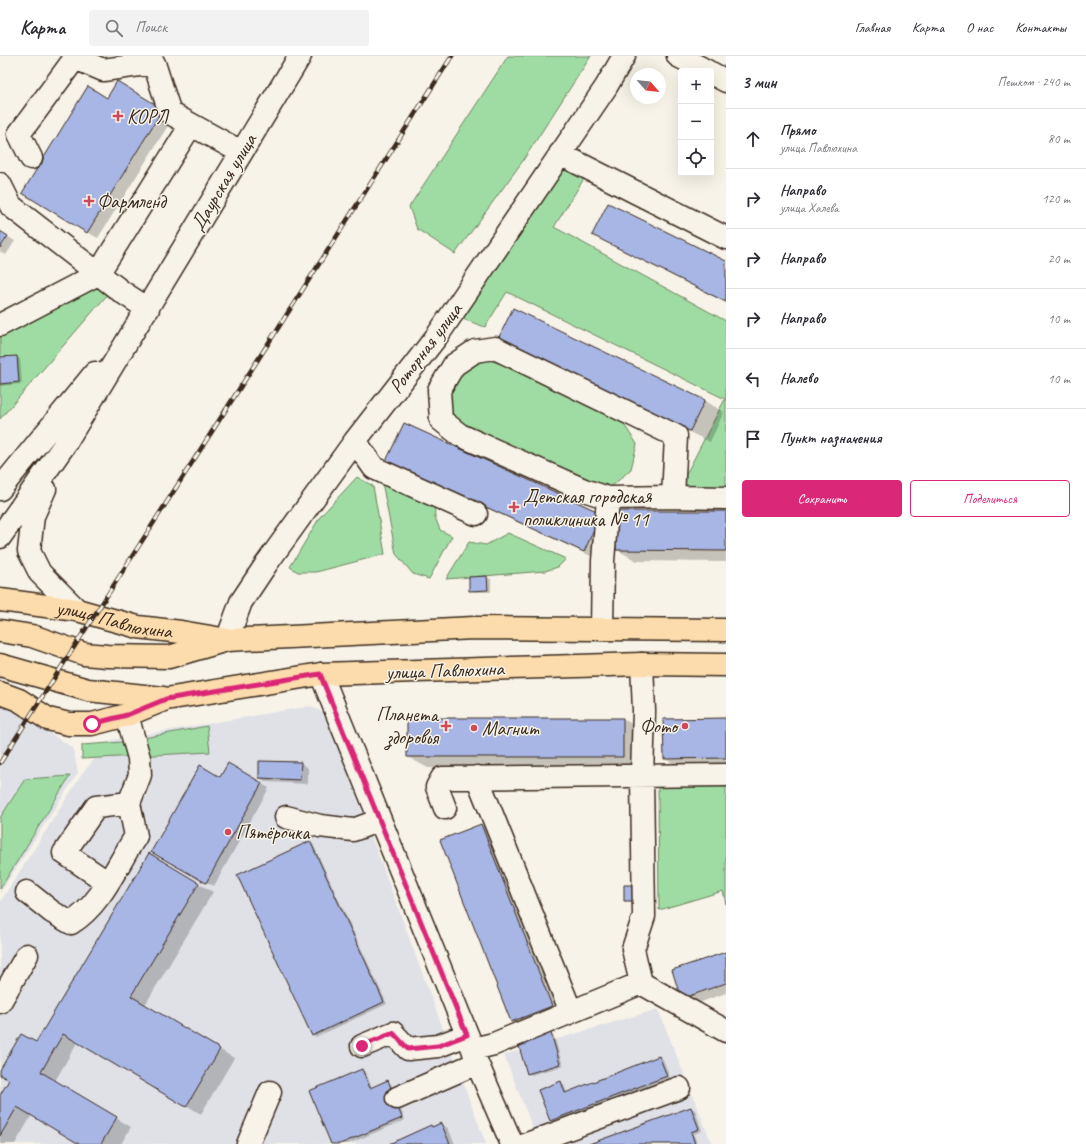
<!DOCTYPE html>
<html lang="ru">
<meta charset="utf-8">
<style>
body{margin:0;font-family:Caveat,sans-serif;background:#f2f2f3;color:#2b2b33}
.controls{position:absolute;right:12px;top:12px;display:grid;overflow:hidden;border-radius:4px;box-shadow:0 4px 16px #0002}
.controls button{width:36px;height:36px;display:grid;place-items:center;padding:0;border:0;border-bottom:1px solid #e1e1e2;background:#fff;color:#2b2b33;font:20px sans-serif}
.compass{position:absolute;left:630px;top:12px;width:36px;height:36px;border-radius:50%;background:#fff;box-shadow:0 4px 16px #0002;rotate:117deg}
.stop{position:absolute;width:12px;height:12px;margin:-9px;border:3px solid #db2777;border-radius:50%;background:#fff}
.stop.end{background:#db2777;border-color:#fff;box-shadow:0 1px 4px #0008}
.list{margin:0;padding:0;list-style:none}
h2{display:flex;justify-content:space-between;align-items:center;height:52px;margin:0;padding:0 16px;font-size:17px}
h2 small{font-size:13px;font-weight:400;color:#7c7c81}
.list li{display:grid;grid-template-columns:26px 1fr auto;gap:12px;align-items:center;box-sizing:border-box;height:60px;padding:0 16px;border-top:1px solid #e1e1e2}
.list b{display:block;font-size:15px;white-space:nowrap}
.list p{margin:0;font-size:13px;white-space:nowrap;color:#7c7c81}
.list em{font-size:13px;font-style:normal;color:#7c7c81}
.actions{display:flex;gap:8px;padding:12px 16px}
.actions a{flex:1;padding:9px 0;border:1px solid #db2777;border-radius:4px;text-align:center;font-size:14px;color:#db2777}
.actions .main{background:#db2777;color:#fff}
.icon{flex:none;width:22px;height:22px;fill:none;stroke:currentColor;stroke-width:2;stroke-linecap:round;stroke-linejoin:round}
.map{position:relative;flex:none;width:726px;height:1088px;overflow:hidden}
header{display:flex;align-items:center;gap:24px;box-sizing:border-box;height:56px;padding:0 20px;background:#fff;border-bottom:1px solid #e1e1e2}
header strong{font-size:19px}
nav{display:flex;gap:22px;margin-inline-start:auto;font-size:14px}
.search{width:280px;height:36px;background:#f2f2f3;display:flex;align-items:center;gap:10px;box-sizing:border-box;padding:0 14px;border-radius:4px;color:#7c7c81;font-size:15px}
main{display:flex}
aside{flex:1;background:#fff}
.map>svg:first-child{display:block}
.built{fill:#dfe1e7}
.green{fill:#9fdca3;stroke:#6d8360}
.shadow{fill:#0003}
.building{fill:#a8b6e6;stroke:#3b2a1e}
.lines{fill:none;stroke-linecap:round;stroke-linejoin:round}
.minor-casing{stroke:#3b2a1e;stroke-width:25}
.major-casing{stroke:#3b2a1e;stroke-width:25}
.minor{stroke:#f7f3e8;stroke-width:22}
.major{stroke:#fcdcac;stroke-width:22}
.rail-casing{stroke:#3b2a1e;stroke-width:4.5}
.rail{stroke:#f7f3e8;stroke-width:3;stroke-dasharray:9;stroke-linecap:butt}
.route{stroke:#db2777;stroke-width:5}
.poi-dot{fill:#d1495b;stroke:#f7f3e8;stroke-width:1.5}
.labels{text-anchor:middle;stroke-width:3;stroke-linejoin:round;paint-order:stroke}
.poi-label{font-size:20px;fill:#3b2a1e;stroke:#f7f3e8;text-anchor:start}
.street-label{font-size:20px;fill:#3b2a1e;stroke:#f7f3e8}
</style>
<header>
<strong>Карта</strong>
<div class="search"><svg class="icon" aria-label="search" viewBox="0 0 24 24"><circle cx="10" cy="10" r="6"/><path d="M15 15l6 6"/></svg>Поиск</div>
<nav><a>Главная</a><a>Карта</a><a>О нас</a><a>Контакты</a></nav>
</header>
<main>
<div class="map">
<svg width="726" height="1088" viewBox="0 0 726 1088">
<rect width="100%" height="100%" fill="#f7f3e8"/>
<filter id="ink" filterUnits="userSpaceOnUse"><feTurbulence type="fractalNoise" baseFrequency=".025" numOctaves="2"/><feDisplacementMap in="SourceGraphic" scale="8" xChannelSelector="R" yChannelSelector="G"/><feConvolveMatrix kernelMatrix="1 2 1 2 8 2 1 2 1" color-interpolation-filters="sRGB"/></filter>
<g filter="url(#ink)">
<path class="built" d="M0,645L73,692L78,717L0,837Z
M311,650L322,656L338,691L486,1088H0V846L84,715L112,684Z
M658,953L712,1088H539L504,999Z"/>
<path class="green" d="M508,0H591L522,106L455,198L417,173L409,151Z
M562,106L585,121L554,171L726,265V431L680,430L725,343L507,236L485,271L457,261Z
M94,227L108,238L0,363V276Z
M489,304L513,312L621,364L637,388L631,413L610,432L462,376L450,358L449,336L459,319L476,305Z
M357,421L373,430L385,498L316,516H298L290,511L320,461Z
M381,421L434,445L435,461L440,474L452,480L429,523L413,518L396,498Z
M508,477L566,503L558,511L545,515L446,523L469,486L486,489Z
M207,670L210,696L82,703V689L123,686Z
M70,720L0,833V762L25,723Z
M658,728H726V848L723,835L659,854Z"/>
<path class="shadow" d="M107,43L174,60L98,182L87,176Z
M0,176L15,185L6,199L0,196Z
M593,179L726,207V247L613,190Z
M514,253L705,345L724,356L710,386L520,295Z
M17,301L20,303L22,328L0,330V302Z
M387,405L601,458L726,456V506L637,505L617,494V478L604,506L407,416Z
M487,521L491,523V536H474L470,534V522Z
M623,663L643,674V712H428L408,701Z
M726,663V710L680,711L665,703Z
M301,707L308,712V728L267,726L260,722Z
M228,709L269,732L214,830L152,796L221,722Z
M481,769L501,781L571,962L532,977L512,966L442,784Z
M310,786L313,788L387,948L316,981L312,979Z
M149,798L213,836L145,949L234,1002L201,1058L78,985L55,1025L131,1071L121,1088H81L32,1059L15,1088H0V1041L10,1024L0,1018V1016L37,988Z
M726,897V937L693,949L682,942Z
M550,978L554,980L563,1010L531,1019L528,1017Z
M659,1001L663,1003L670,1022L554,1066L551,1064L560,1026L564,1028L567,1037Z
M362,1014L366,1016L372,1032L388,1026L391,1028L405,1064L348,1088H332Z
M691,1052L695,1054L702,1075L694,1078L697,1088H592Z
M441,1068L448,1072L455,1088H392Z"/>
<path class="building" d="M117,25L163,53L87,177L22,137L88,30L107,42Z
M608,147L726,205V246L592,179Z
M0,175L8,180L0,192Z
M513,252L705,344L690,375L498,283Z
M17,300L19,326L0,328V301Z
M404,367L601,457L584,496L386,405Z
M616,455H726V495L616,494Z
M487,520L488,534L469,535V521Z
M407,662H623V701H407Z
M726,662V702L664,703L663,663Z
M259,705L301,706L300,724L259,722Z
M228,707L262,727L206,827L151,796L200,709L220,721Z
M481,768L552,950L511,966L440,784Z
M310,785L384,946L312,980L237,819Z
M149,797L199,827L131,940L220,993L186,1051L63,978L41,1016L117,1061L101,1088H79L17,1051L0,1080V1039L9,1024L0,1019V1014L21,978L36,986Z
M624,829H639L640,845H624Z
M726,896V927L681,943L672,914Z
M551,977L560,1008L527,1018L518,987Z
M659,1000L667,1020L550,1065L538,1034L561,1025L565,1037Z
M362,1013L370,1032L388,1024L402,1062L340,1088H331L309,1035Z
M691,1051L699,1073L691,1076L695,1088H589Z
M441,1067L450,1088H389L431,1069L432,1071Z"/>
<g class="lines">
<defs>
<path id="minor" d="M678,0L707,15
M711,17L726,25
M560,98L726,182
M31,102L19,78L75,2L103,14L154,7L170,57L241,96
M0,128L11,150L122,236L148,253
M0,269L98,218L191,69
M355,385L374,412L476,458
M0,433L95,317
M45,433L33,460L29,495L40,517L77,554
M673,441L608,442L584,434L460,379L441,364L439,334L454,309L475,295L495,292L676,380L673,441L726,442
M0,481L63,391L300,0
M602,573L603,505L608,442
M227,584L241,546L267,507L355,385L437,280L606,31L624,0
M321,618L473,993L477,1007L512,1088
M445,752L437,731L442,722L726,719
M286,761L320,770L353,774L380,764
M107,826L64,797L96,751L129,747
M27,836L52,856L71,867C101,849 117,809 136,780L129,747L140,719L139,702L127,659
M641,927L726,975
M0,946L27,899
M571,956L641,927L633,893L644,860L642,720L644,655L642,608
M362,990L393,977L408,993L438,990L467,979
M473,993L494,988L571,956L477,721
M397,1042L477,1007
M248,1088L270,1036
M527,1088L679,1032"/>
<g id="major">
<path id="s1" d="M0,544L77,554L138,571L181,576L222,583"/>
<path d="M0,575L32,580L84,598L107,600L169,601L227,584L474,572L726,574"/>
<path d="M0,609L88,634L163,642"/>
<path d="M0,637L19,644L48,663L69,668H92L127,659L166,643L321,618L642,608L726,609"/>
</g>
</defs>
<use href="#minor" class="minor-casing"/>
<use href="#major" class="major-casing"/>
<use href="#minor" class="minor"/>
<use href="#major" class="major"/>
<defs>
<path id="rail" d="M0,707L452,0"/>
</defs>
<use href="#rail" class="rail-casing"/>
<use href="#rail" class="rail"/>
</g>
</g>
<g class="lines" filter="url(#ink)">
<path class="route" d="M92,668L127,659L166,643L320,618L467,979L438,990L408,993L393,977L362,990"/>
</g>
<g class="poi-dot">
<path d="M116 54h4v4h4v4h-4v4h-4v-4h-4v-4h4z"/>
<path d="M87 139h4v4h4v4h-4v4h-4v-4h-4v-4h4z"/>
<path d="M512 445h4v4h4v4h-4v4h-4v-4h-4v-4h4z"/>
<path d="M444 664h4v4h4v4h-4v4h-4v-4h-4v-4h4z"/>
<circle cx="685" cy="670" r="4"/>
<circle cx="474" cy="672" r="4"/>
<circle cx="228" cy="776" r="4"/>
</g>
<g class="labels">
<g class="poi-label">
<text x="127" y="67">КОРЛ</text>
<text x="97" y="152">Фармленд</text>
<text x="523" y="447">Детская городская<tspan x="523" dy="23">поликлиника № 11</tspan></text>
<text x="438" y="665" text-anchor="end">Планета<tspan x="438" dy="23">здоровья</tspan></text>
<text x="677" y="677" text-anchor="end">Фото</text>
<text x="482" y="679">Магнит</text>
<text x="236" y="783">Пятёрочка</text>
</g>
<g class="street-label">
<text transform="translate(223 126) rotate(-59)" y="7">Даурская улица</text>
<text transform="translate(425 292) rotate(-53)" y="7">Роторная улица</text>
<text dy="7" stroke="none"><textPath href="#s1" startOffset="116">улица Павлюхина</textPath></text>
<text transform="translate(445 614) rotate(-2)" y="7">улица Павлюхина</text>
</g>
</g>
</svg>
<div class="controls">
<button>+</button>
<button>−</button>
<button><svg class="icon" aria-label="locate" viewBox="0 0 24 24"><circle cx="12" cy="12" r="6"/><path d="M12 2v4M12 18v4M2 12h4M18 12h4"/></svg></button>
</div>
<svg class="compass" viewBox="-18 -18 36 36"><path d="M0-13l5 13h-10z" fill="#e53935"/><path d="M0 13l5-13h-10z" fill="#7c7c81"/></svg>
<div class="stop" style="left:92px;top:668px"></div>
<div class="stop end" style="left:362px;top:990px"></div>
</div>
<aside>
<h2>3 мин<small>Пешком · 240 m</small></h2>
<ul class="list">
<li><svg class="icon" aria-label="ahead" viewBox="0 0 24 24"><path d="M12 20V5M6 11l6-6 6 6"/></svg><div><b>Прямо</b><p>улица Павлюхина</p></div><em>80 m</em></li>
<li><svg class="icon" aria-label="right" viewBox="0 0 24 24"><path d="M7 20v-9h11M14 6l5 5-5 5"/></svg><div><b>Направо</b><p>улица Халева</p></div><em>120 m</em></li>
<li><svg class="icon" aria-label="right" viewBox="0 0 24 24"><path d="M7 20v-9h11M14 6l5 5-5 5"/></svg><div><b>Направо</b></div><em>20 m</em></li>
<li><svg class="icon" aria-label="right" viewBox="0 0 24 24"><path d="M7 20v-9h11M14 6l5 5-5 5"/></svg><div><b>Направо</b></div><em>10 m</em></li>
<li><svg class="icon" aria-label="left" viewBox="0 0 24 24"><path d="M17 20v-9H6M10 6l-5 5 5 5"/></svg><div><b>Налево</b></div><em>10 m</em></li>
<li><svg class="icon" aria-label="arrive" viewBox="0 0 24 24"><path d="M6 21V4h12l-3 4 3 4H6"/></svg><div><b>Пункт назначения</b></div></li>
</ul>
<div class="actions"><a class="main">Сохранить</a><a>Поделиться</a></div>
</aside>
</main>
